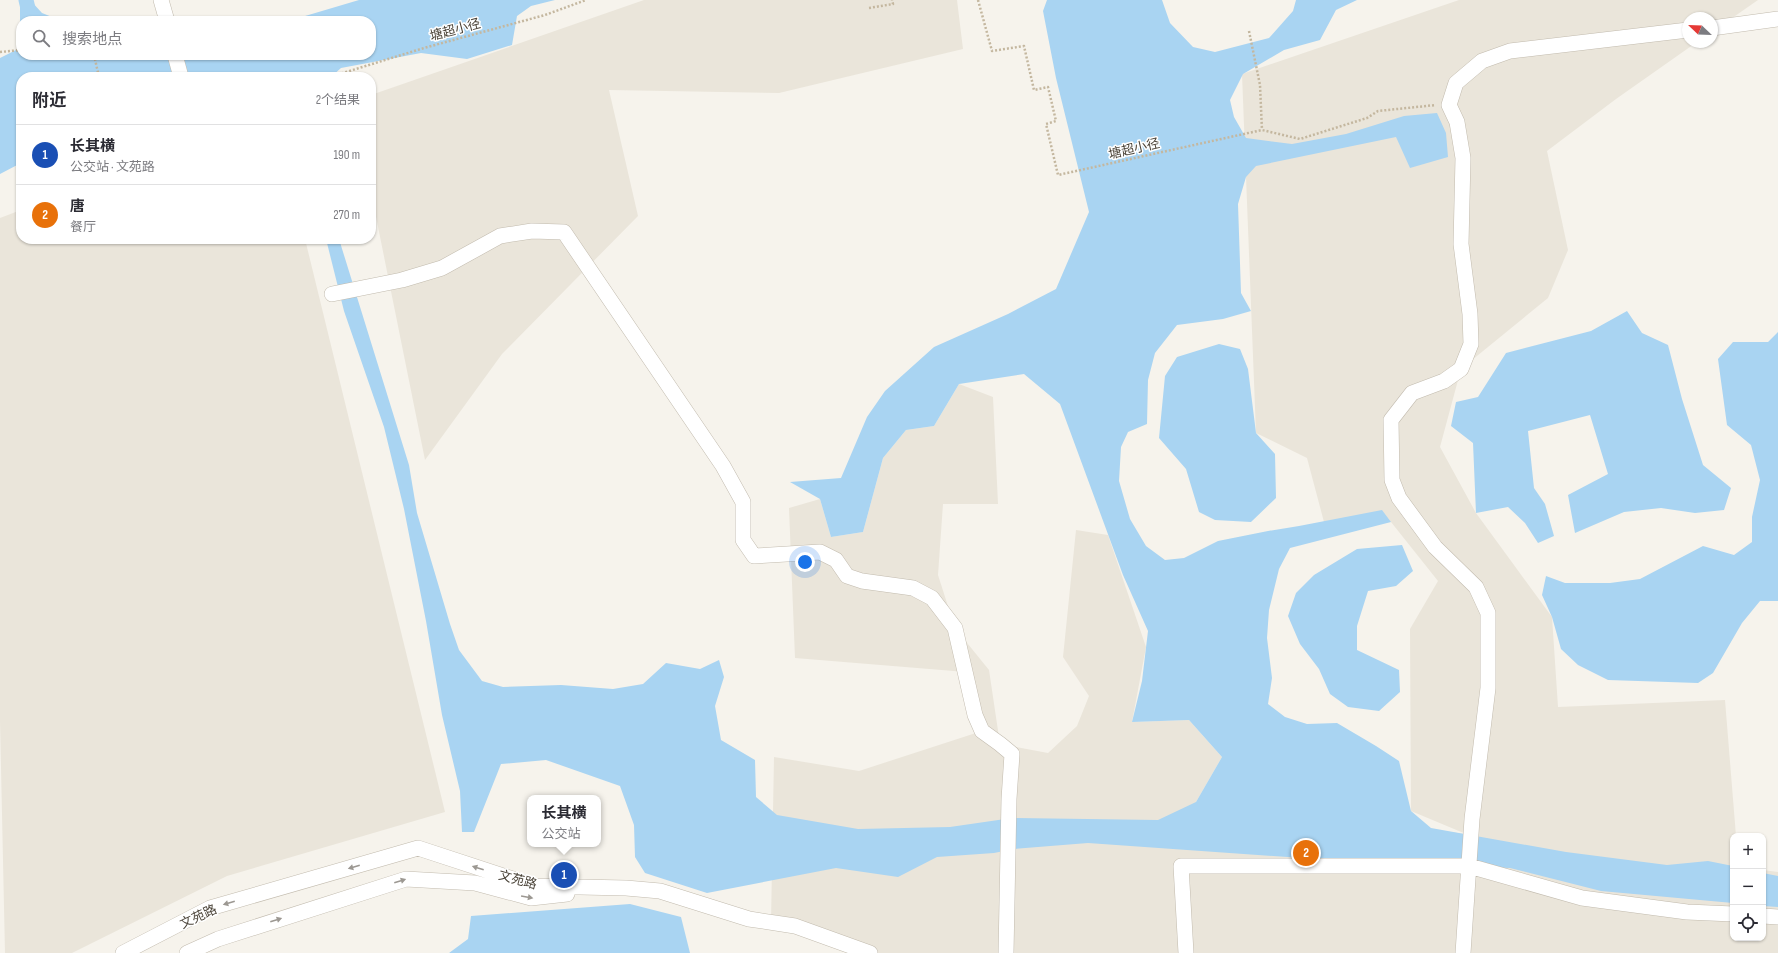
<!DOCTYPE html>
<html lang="zh">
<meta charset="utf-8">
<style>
body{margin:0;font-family:"Sofia Sans Condensed","Noto Sans SC",sans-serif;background:#f2f2f3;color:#2b2b33}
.controls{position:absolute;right:12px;bottom:12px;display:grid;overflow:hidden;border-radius:8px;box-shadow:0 1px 3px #0004}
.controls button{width:36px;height:36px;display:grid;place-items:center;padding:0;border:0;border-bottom:1px solid #e1e1e2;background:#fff;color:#2b2b33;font:20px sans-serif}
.compass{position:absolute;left:1682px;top:12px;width:36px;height:36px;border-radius:50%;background:#fff;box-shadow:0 1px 3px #0004;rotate:293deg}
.you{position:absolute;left:805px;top:562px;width:14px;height:14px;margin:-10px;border:3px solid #fff;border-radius:50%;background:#1a73e8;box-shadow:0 0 0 6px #1a73e833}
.badge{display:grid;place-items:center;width:26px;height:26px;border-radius:50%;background:#111827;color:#fff;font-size:13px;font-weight:700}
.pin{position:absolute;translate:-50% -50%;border:2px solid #fff;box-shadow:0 1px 4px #0006}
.popup{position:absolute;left:527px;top:795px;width:74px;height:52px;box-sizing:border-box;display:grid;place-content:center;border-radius:8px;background:#fff;filter:drop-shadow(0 1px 3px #0005);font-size:13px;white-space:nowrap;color:#7c7c81}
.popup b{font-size:15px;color:#2b2b33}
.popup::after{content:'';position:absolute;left:50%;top:100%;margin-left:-8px;border:8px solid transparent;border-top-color:#fff}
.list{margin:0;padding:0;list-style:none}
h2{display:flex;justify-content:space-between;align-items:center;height:52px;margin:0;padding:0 16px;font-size:17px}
h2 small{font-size:13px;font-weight:400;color:#7c7c81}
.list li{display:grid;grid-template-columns:26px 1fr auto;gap:12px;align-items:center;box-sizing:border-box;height:60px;padding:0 16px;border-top:1px solid #e1e1e2}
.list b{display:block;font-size:15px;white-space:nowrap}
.list p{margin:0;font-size:13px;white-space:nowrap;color:#7c7c81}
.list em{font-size:13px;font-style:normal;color:#7c7c81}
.icon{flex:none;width:22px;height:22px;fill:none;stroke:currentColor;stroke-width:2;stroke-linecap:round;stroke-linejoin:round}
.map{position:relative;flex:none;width:1778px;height:953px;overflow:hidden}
.search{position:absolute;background:#fff;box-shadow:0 1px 3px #0004;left:16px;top:16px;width:360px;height:44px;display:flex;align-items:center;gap:10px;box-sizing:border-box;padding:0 14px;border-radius:16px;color:#7c7c81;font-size:15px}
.panel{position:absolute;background:#fff;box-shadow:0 1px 3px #0004;left:16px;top:72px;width:360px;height:172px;border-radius:16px}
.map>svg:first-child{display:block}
.residential{fill:#eae5da}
.water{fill:#a9d4f2}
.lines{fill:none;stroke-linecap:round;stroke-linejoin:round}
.canal{stroke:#a9d4f2;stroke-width:15}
.minor-casing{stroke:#c2bbae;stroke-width:16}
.path{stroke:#c4b79f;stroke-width:2.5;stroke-dasharray:2 2;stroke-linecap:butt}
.minor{stroke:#fff;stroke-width:15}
.oneway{fill:#9c9892}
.labels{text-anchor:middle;stroke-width:3;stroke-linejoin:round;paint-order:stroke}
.street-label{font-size:13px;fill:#4b4439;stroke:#fff}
</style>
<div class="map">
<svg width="1778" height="953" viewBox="0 0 1778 953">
<rect width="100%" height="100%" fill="#f6f3ec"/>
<path class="residential" d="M644,0H957L963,49L779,93L609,90L638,216L502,354L425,460L371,192V95Z
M1459,0H1758L1712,32V18H1688V42H1697L1616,99L1547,151L1568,250L1548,298L1461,369L1440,447L1476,513L1552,617L1558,707L1725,700L1736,836H1733V938H1763V870L1778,872V953H863L771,922L774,757L859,771L982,731L966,672L795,658L789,508L820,499L831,537L863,532L883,458L906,430L934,426L959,384L993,397L998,504H943L938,575L955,628L989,670L1000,744L1048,753L1077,726L1089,696L1063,657L1076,530L1108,535L1146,647L1132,722L1189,720L1222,757L1196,802L1466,834L1411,811L1410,629L1438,581L1391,522H1324L1307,458L1256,433L1242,74Z
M21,210V239H305L445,812L227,876L72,953H5L0,721V218Z"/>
<path class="water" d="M359,0H555L531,6L517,16L512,45L467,59L421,53L341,68L331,77H21V163L0,174V58L20,48V7L31,1L42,13L62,21H21V55H371V21H281L295,19Z
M1047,0H1162L1170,23L1193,47L1215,52L1269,38L1293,11L1296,0H1357L1336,10L1320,40L1284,50L1243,74L1230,100L1234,117L1246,138L1292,144L1346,134L1404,116L1437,113L1446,133L1448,157L1410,168L1396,137L1256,166L1246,177L1238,204L1241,293L1251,311L1223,319L1177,325L1155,353L1148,380L1147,424L1128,432L1121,447L1119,481L1130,519L1146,546L1165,560L1184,558L1218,541L1268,531L1299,526L1382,510L1391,522L1290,548L1279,569L1269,610L1267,638L1272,678L1268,704L1285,717L1307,724L1337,723L1376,746L1399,761L1411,811L1431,828L1566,852L1667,865L1708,861L1733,866V903L1601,891L1510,868L1387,864L1088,843L1014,849L994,853L937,857L898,877L836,868L707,893L645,873L635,857L634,825L620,786L546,760L501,764L474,832H462L460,791L442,715L426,621L404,509L384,427L344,311L326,239H339L409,465L417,513L450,624L459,650L482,681L503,687L561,685L613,689L643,684L666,663L700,669L719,660L724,677L715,706L721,740L755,760L756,797L777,815L858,829L950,827L1012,818L1158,820L1196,802L1222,757L1189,720L1132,722L1142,681L1148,631L1123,575L1060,404L1024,374L959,384L934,426L906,430L883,458L863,532L831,537L820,499L790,482L841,478L867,417L885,391L934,347L1008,314L1056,289L1089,212L1056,78L1043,11Z
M1627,311L1642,333L1668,345L1682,399L1703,465L1731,488L1724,510L1695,513L1661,508L1624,512L1575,533L1568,495L1608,474L1590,415L1528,431L1534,488L1545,504L1554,536L1538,543L1525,523L1508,507L1476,513L1473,443L1451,426L1456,402L1478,397L1506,353L1591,331Z
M1778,332V601H1760L1742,623L1713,673L1698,683L1608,680L1578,665L1561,649L1552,617L1542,595L1546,576L1565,583H1610L1640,579L1703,546L1734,555L1752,542V517L1760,480L1751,445L1727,425L1718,359L1733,342H1768Z
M1219,344L1240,349L1248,369L1256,433L1275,454L1276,498L1251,522L1215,520L1199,512L1186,469L1159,438L1165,376L1177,357Z
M1402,545L1413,571L1396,586L1368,591L1357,626V650L1399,670L1400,692L1379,711L1348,707L1330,694L1319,669L1300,644L1288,616L1296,593L1314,575L1357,549Z
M1763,873L1778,876V907L1763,906Z
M630,904L681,917L690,953H449L468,939L471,916Z"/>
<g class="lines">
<path class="canal" d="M26,0L31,21"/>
<defs>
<path id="minor" d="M161,0L167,21
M1712,28L1778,19
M175,55L181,77
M332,294L402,280L442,268L500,236L532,231L564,232L723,466L743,502V540L754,556L820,552L836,560L847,576L862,581L913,588L932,598L955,628L975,715L982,731L1000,744L1012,754L1009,799L1006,953
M1763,916L1778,917
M123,953L210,908L418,848L534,886L626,888L660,891L749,919L795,926L870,953
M187,953L218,939L406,879L475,883L531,898L567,894
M1186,953L1181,866H1469L1582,898L1687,912L1733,914
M1463,953L1472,819L1488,688V613L1476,587L1435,547L1399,498L1392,480L1391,420L1412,393L1444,381L1461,369L1471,344L1470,314L1461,244L1463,158L1457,122L1449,105L1456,83L1482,61L1510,51L1688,30"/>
</defs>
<use href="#minor" class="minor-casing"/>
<path class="path" d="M978,0L992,51L1024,46L1034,90L1048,87L1056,121L1046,124L1058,175L1262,130L1300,139L1367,118L1378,111L1436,105
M869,8L893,4L892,0
M116,21L127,17
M1249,31L1260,85L1262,130
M0,52L21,50
M94,55L99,77
M330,77L424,48L545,15L586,0"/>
<use href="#minor" class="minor"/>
</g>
<defs><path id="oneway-solid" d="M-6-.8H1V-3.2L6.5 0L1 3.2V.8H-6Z"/></defs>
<g class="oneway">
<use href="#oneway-solid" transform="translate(354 867) rotate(164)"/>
<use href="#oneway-solid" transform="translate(478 868) rotate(-162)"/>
<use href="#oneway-solid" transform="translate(400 881) rotate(-17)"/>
<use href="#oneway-solid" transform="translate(527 897) rotate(10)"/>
<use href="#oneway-solid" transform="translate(229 903) rotate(164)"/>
<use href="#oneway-solid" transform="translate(276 920) rotate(-18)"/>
</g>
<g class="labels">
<g class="street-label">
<text transform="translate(455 29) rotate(-15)" y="5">塘超小径</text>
<text transform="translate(1134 148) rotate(-13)" y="5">塘超小径</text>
<text transform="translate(518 879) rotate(15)" y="5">文苑路</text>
<text transform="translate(198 916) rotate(-25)" y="5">文苑路</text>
</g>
</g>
</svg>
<div class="controls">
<button>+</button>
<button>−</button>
<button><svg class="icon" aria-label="locate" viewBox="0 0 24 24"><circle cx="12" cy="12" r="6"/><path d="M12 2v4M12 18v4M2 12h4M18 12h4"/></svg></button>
</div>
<svg class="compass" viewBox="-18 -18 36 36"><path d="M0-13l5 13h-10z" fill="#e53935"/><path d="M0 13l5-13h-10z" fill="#7c7c81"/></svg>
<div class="you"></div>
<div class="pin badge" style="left:564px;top:875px;background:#1a4fb4">1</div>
<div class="popup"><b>长其横</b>公交站</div>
<div class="pin badge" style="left:1306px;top:853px;background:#e8710a">2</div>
<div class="search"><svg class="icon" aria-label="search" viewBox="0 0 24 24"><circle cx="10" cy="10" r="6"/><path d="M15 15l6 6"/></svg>搜索地点</div>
<section class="panel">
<h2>附近<small>2个结果</small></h2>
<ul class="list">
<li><span class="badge" style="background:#1a4fb4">1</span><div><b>长其横</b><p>公交站 · 文苑路</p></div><em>190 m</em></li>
<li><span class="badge" style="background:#e8710a">2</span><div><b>唐</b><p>餐厅</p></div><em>270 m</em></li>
</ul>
</section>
</div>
